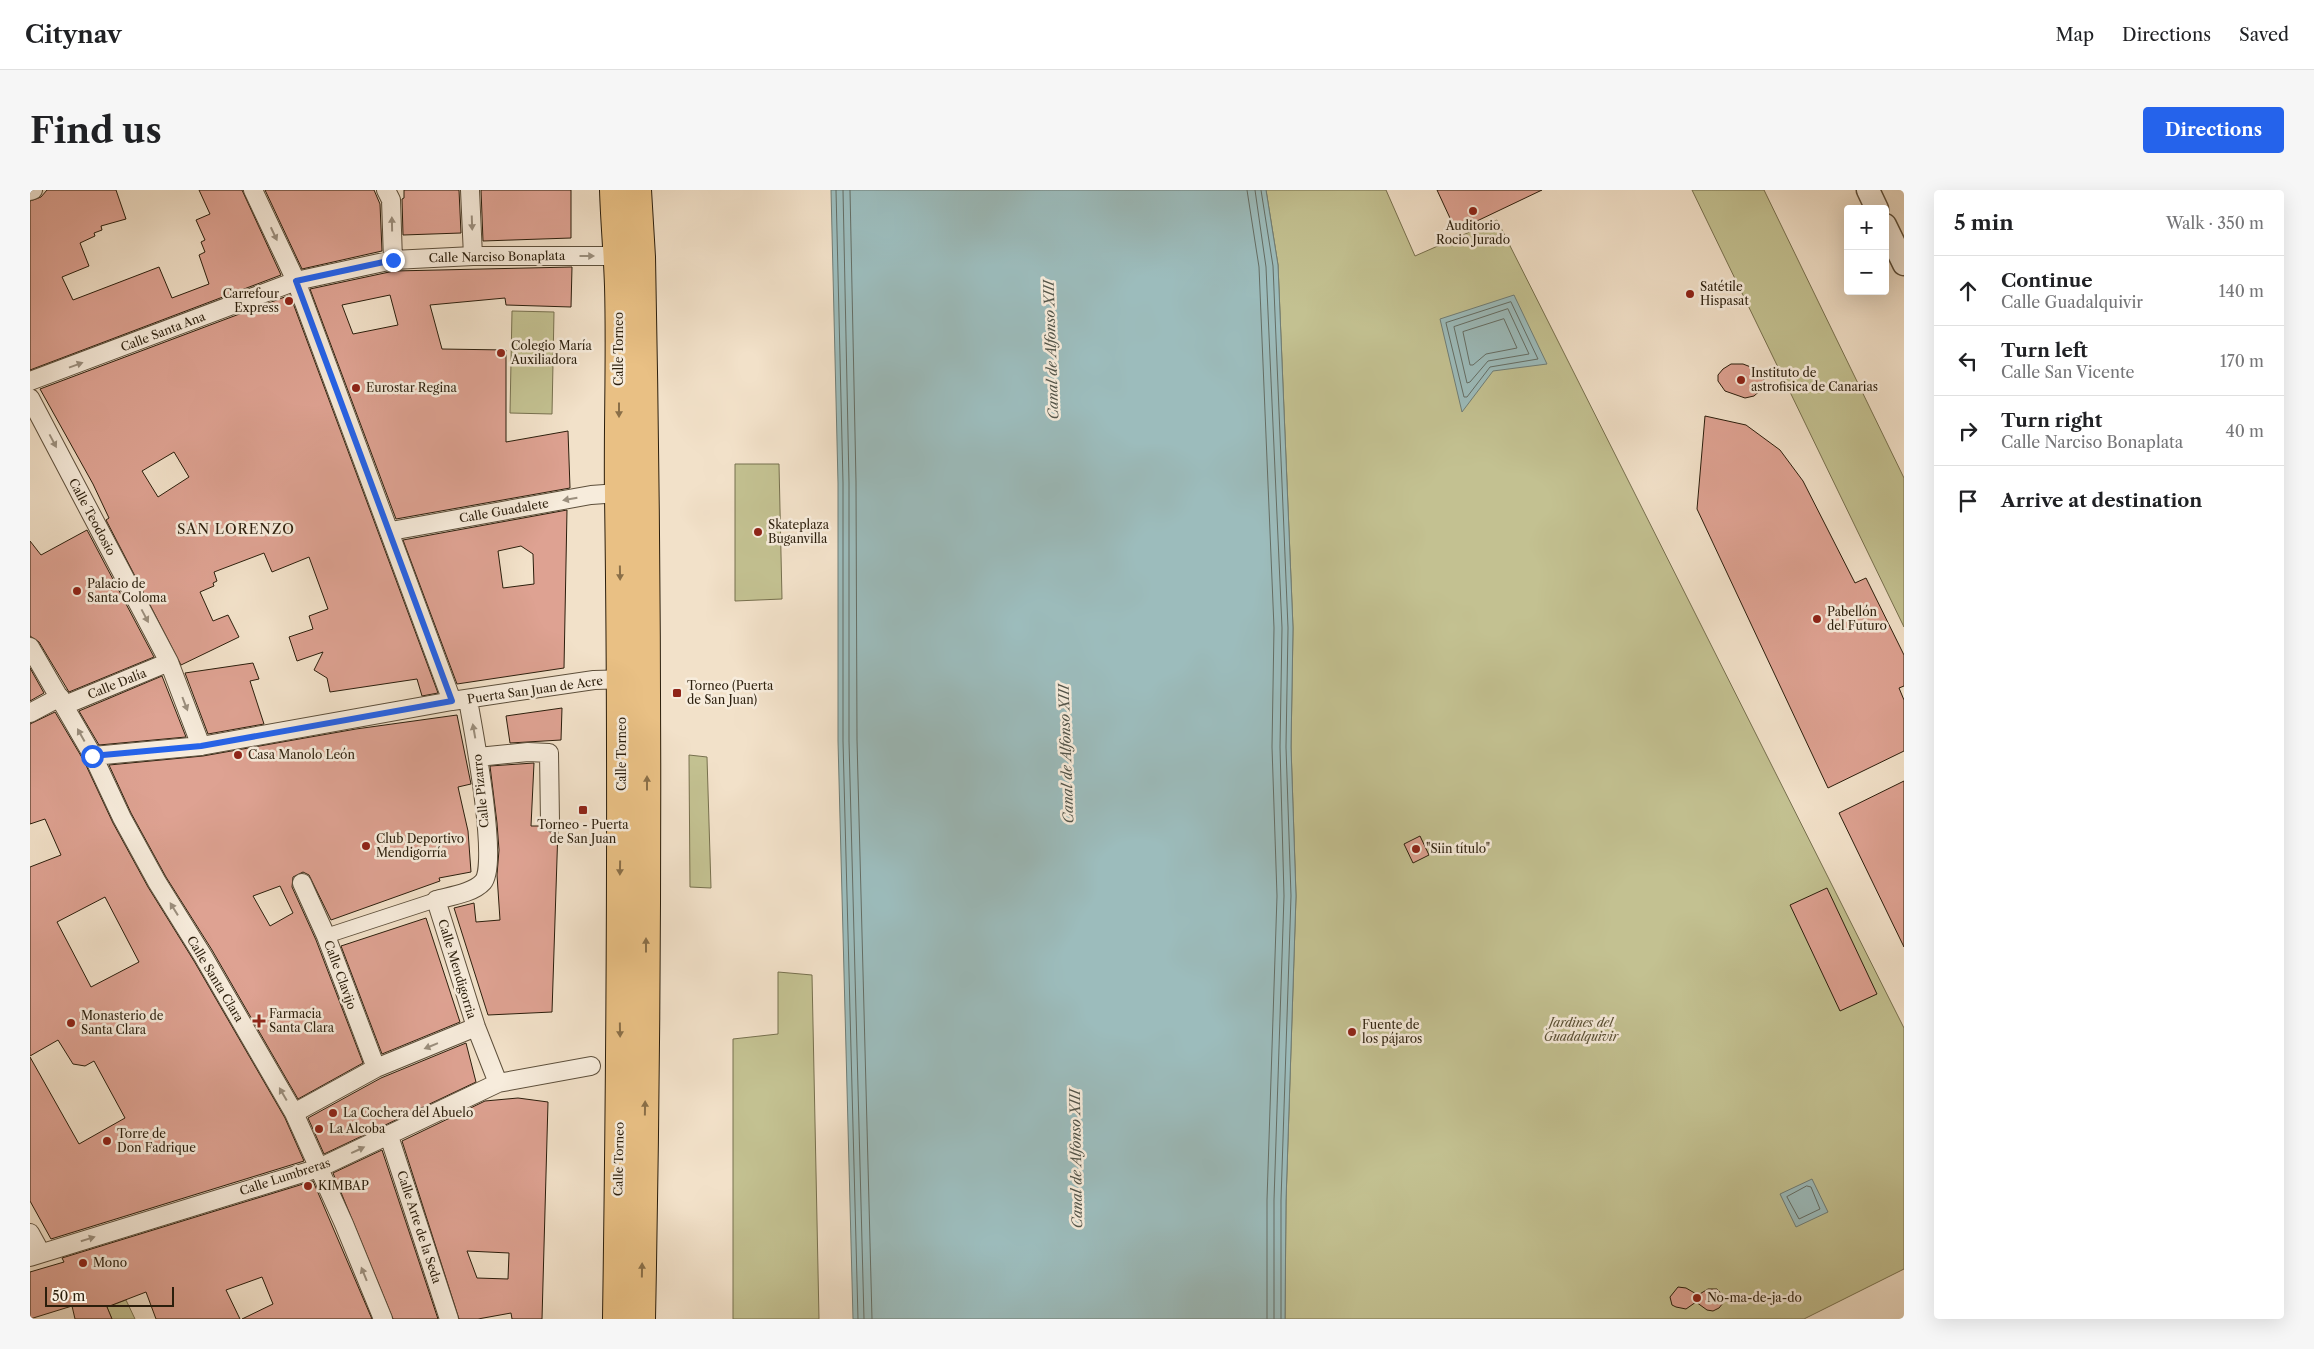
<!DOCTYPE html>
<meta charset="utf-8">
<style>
body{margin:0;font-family:"Libre Caslon Text",serif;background:#f6f6f6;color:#202124}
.controls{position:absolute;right:15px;top:15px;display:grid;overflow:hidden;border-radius:5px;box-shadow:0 5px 20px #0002}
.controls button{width:45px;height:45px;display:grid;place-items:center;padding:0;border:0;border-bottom:1px solid #e0e0e0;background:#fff;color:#202124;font:25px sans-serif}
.scale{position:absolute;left:15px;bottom:12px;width:129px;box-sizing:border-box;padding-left:5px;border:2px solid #2b1e0c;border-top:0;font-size:14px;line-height:18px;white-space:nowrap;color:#2b1e0c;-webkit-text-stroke:4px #f7ecdc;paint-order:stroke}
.stop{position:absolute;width:15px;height:15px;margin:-11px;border:4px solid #2563eb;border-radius:50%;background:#fff}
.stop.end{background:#2563eb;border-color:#fff;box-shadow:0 1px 5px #0008}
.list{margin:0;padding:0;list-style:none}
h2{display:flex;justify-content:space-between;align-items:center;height:65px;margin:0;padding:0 20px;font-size:21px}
h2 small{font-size:16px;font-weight:400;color:#757577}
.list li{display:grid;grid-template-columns:32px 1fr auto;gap:15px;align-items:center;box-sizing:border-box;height:70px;padding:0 20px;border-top:1px solid #e0e0e0}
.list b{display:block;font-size:19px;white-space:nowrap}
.list p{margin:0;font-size:16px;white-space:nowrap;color:#757577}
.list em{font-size:16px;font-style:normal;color:#757577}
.icon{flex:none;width:28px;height:28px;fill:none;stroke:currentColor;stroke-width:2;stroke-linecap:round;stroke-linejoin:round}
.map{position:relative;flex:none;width:1874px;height:1129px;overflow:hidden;border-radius:5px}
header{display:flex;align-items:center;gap:30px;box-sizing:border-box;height:70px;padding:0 25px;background:#fff;border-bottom:1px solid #e0e0e0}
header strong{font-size:24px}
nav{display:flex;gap:28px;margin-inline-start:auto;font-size:18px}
.intro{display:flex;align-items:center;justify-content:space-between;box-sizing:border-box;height:120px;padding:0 30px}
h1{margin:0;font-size:35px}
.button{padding:12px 22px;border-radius:5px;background:#2563eb;color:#fff;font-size:18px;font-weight:700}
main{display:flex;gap:30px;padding:0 30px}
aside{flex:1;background:#fff;border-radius:5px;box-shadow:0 5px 20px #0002}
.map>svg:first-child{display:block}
.green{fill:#c3c191;stroke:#77704e}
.water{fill:#9cbcbc;stroke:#6f7d76}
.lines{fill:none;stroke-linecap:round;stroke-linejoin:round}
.shore{stroke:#646d64;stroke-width:1}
.building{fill:#dea292;stroke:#2b1e0c;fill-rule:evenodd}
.pedestrian-casing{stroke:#5d4f3b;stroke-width:16}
.minor-casing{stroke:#5d4f3b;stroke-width:20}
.tertiary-casing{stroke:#5d4f3b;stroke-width:25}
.primary-casing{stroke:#2b1e0c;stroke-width:30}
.pedestrian{stroke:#f7ecdc;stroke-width:14}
.minor{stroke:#f7ecdc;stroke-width:18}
.tertiary{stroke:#f7ecdc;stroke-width:22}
.primary{stroke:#e9c084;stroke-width:28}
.oneway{fill:#9b8f7e}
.oneway2{fill:#8a6f48}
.route{stroke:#2563eb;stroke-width:6}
.poi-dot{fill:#8f2418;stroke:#f7ecdc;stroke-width:2}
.labels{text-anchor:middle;stroke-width:5;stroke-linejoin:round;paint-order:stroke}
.poi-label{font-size:12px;fill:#2b1e0c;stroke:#f7ecdc;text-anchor:start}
.street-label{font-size:12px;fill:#2b1e0c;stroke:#f7ecdc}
.park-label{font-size:12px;font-style:italic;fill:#594f34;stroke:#f7ecdc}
.water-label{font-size:14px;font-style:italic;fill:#53554a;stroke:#f7ecdc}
.neighbourhood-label{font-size:14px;letter-spacing:1px;fill:#2b1e0c;stroke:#f7ecdc}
</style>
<header>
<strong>Citynav</strong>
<nav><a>Map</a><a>Directions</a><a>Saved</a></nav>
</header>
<div class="intro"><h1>Find us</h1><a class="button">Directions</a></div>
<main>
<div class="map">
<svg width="1874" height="1129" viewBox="0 0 1874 1129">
<rect width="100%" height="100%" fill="#f2e1c9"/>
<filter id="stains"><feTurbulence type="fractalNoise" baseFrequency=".004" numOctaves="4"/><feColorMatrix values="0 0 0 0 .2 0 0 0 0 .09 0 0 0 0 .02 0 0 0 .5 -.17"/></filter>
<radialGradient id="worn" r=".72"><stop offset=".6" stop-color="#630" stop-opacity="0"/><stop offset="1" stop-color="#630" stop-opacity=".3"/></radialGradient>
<path class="green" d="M1236,0H1356L1385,66L1467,30L1874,838V1079L1774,1129H1255L1256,1011L1266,706L1261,557L1263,438L1248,75Z
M1662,0H1734L1874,288V437Z
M482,121L524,122L522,224L480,223Z
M705,274H749L752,409L705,411Z
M659,565L677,567L681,698L660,697Z
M748,782L782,785L789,1129H703V849L748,844Z
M96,1110L105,1129H82L77,1117Z"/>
<path class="water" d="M801,0H1236L1248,75L1263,438L1261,557L1266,706L1256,1011L1255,1129H823L808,551V293Z
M1484,105L1517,174L1463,181L1432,222L1410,129Z
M1782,989L1798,1022L1766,1037L1750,1004Z"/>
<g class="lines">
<path class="shore" d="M806,0L813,293V551L828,1129
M813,0L819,293V551L834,1129
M820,0L826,292L827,550L842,1129
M1217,0L1229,77L1244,438L1242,557L1247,706L1237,1010V1129
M1225,0L1236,77L1252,438L1250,557L1254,706L1244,1010V1129
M1231,0L1243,76L1258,438L1256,557L1261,706L1251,1010V1129
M1481,112L1508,169L1460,177L1437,207H1434L1416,133Z
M1478,119L1499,164L1458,171L1440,192L1437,193L1424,137Z
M1474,129L1487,158L1456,164L1443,175H1440L1433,142Z
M1777,996L1781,997L1790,1019L1769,1029L1757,1007Z"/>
</g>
<path class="building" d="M17,0H86L96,29L71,36L72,40L64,43L65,46L50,53L59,76L32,87L43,110L129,77L142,108L179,94L169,65L175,62L171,52L175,50L166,30L180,24L169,0H212L251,85L0,180V11L11,7Z
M235,0H344L350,14L352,61L272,79Z
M374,0H429L431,43L373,45L372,9L374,8Z
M451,0H541V48L453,51Z
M1407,0H1512L1426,41Z
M542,77L541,117L476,115L475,108L400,115L412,159L476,160V252L538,241L540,298L366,329L280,99L364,81ZM360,105L368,135L323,144L312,115Z
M260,105L408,503L392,506L387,489L300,502L297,488L284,480L293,462L267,471L259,447L283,439L279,426L298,419L279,367L242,382L234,363L184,382L187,391L183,393L184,396L170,402L183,431L198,425L209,447L151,475L76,330L79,328L63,294L10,199ZM144,262L159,287L128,307L112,281Z
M1701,174H1713L1726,179L1732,184L1734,189L1733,198L1724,206L1715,208L1695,201L1688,191V185L1693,179Z
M1675,226L1716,235L1750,260L1773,291L1825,393L1836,388L1874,465V496L1869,498L1874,510V561L1798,598L1667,319Z
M537,320L534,478L427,494L373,350ZM491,356L503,364L504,394L473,398L468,361Z
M57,340L124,467L39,502L9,452L0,446V351L11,365Z
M223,473L229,489L220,491L234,534L178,544L155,483Z
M0,478L14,503L0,511Z
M132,486L156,547L69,555L49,521Z
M532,518L531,550L480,553L476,526Z
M25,522L54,571L83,633L118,697L164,771L255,928L274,971L21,1049L0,1011V867L49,954L95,928L64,871L55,876L43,874L28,850L0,866V677L31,665L15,629L0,634V534ZM75,707L109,772L61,797L27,732Z
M427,525L441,594L428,597L438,641L441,682L409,688L410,691L301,730L279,685L273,682L263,687L262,697L286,750L333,873L268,909L182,760L136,687L101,623L79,575L173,566L326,539ZM250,696L263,723L240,736L223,706Z
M504,573L501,636H511L520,642L528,638L522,822L458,825L424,718L444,713L446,732L470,730L467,685L469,660L467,633L460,576Z
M1874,591V757L1809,623Z
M1390,646L1399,665L1383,673L1374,654Z
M1797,698L1847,804L1810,821L1760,715Z
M396,728L430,832L352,864L311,756Z
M436,853L446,892L294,964L278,928L351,888Z
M488,908L518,912L512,1129H482L481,1123L448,1129H429L372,951L455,911ZM437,1061L479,1063L478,1089L447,1088Z
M352,960L408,1129H363L303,983Z
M283,991L342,1129H212L243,1114L232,1087L196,1100L210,1129H126L116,1102L77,1117L82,1129H45L42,1116L0,1129V1082L34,1072L32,1068Z
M1648,1097L1656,1098L1668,1105L1678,1099H1687L1694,1107L1693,1113L1689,1118L1683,1121L1677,1120L1666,1112L1656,1119L1646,1117L1642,1115L1640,1107Z"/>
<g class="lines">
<defs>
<path id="pedestrian" d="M296,746L406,710"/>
<path id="minor" d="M223,0L266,91L422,511
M356,0L361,10L363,70
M440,0L443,66
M0,1L3,0
M0,191L266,91L363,70L443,66H596
M0,208L139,472L171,556
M361,341L561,305L589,303
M0,457L63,566L92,628L127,692L173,766L264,923L314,1034L353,1129
M438,510C443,538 469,674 453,692C443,703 421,706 406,710L446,837L468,893
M35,515L139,472
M0,523L30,507
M63,566L171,556L422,511L564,490L601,489
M448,567L498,562L519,563L520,631
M272,693L296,746L346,878
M264,923L346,878L446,837
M359,946L419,1129
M0,1043L11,1063
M0,1067L289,978L468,893L561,876"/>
<path id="tertiary" d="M1838,0L1847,19
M1855,35L1874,74"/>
<path id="primary" d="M584,0C585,32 588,64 589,96C591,166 588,236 589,306C593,581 591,855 587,1129
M607,0L611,67C618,421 618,775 611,1129"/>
</defs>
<use href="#pedestrian" class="pedestrian-casing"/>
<use href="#minor" class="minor-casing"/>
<use href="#tertiary" class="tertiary-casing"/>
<use href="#primary" class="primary-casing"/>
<use href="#pedestrian" class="pedestrian"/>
<use href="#minor" class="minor"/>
<use href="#tertiary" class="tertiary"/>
<use href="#primary" class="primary"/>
</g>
<defs><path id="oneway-solid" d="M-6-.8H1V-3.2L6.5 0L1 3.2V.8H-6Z" transform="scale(1.25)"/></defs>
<g class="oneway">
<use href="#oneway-solid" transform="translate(442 33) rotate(88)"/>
<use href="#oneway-solid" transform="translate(362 34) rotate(-91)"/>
<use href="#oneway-solid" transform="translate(244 44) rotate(65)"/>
<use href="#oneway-solid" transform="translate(557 66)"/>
<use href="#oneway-solid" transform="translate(46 175) rotate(-20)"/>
<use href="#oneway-solid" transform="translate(23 251) rotate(62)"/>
<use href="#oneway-solid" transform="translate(540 309) rotate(170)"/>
<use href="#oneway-solid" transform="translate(115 426) rotate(62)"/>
<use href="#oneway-solid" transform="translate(155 514) rotate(69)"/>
<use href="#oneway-solid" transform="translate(444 541) rotate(-100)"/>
<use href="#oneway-solid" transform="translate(51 545) rotate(-119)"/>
<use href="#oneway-solid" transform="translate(144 719) rotate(-122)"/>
<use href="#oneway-solid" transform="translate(401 856) rotate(158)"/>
<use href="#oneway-solid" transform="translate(253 904) rotate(-120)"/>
<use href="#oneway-solid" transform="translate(328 960) rotate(-25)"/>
<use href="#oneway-solid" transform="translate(58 1049) rotate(-17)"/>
<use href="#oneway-solid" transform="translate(334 1084) rotate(-112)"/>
</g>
<g class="oneway2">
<use href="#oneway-solid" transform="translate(589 220) rotate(90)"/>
<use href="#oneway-solid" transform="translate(590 383) rotate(89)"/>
<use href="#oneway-solid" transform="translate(617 593) rotate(-90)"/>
<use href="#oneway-solid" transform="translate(590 678) rotate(91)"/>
<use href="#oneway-solid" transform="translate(616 755) rotate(-90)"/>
<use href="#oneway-solid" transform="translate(590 840) rotate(89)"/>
<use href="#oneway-solid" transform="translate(615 918) rotate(-89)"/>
<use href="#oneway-solid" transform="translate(612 1080) rotate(-89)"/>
</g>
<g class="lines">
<path class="route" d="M62,566L171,556L422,511L266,91L363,70"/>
</g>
<g class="poi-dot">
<circle cx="1443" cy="21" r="5"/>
<circle cx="1660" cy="104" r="5"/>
<circle cx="259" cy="111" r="5"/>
<circle cx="471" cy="163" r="5"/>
<circle cx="1711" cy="190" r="5"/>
<circle cx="326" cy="198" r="5"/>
<circle cx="728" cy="342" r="5"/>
<circle cx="47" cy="401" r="5"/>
<circle cx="1787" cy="429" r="5"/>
<rect x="642" y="498" width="10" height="10" rx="2.5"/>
<circle cx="208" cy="565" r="5"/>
<rect x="548" y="615" width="10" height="10" rx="2.5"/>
<circle cx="336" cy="656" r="5"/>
<circle cx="1386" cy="659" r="5"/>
<path d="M226.5 823.5h5v5h5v5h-5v5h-5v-5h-5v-5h5z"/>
<circle cx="41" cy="833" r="5"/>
<circle cx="1322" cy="842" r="5"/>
<circle cx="303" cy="923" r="5"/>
<circle cx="289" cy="939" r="5"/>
<circle cx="77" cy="951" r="5"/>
<circle cx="278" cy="996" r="5"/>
<circle cx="53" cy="1073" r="5"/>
<circle cx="1667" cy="1108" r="5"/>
</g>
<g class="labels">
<g class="poi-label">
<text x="1443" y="40" text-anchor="middle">Auditorio<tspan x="1443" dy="14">Rocio Jurado</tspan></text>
<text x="1670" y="101">Satétile<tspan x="1670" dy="14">Hispasat</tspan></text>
<text x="249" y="108" text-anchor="end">Carrefour<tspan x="249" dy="14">Express</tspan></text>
<text x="481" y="160">Colegio María<tspan x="481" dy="14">Auxiliadora</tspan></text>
<text x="1721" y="187">Instituto de<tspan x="1721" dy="14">astrofisica de Canarias</tspan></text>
<text x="336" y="202">Eurostar Regina</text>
<text x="738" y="339">Skateplaza<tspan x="738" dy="14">Buganvilla</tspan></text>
<text x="57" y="398">Palacio de<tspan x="57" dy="14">Santa Coloma</tspan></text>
<text x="1797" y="426">Pabellón<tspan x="1797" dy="14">del Futuro</tspan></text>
<text x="657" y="500">Torneo (Puerta<tspan x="657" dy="14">de San Juan)</tspan></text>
<text x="218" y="569">Casa Manolo León</text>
<text x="553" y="639" text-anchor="middle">Torneo - Puerta<tspan x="553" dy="14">de San Juan</tspan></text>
<text x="346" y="653">Club Deportivo<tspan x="346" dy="14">Mendigorría</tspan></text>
<text x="1396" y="663">"Siin título"</text>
<text x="239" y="828">Farmacia<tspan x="239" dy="14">Santa Clara</tspan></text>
<text x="51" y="830">Monasterio de<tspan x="51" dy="14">Santa Clara</tspan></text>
<text x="1332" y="839">Fuente de<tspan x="1332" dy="14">los pájaros</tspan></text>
<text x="313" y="927">La Cochera del Abuelo</text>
<text x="299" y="943">La Alcoba</text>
<text x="87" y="948">Torre de<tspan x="87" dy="14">Don Fadrique</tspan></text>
<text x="288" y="1000">KIMBAP</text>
<text x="63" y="1077">Mono</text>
<text x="1677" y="1112">No-ma-de-ja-do</text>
</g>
<g class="street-label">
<text transform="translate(467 67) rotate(-1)" y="4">Calle Narciso Bonaplata</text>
<text transform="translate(133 142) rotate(-21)" y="4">Calle Santa Ana</text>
<text transform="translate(589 159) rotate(-90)" y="4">Calle Torneo</text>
<text transform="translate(474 321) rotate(-10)" y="4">Calle Guadalete</text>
<text transform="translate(62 327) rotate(62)" y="4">Calle Teodosio</text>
<text transform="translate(87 494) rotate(-22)" y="4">Calle Dalía</text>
<text transform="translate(505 500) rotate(-8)" y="4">Puerta San Juan de Acre</text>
<text transform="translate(592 564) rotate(-90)" y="4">Calle Torneo</text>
<text transform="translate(451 601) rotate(-96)" y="4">Calle Pizarro</text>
<text transform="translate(427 779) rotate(73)" y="4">Calle Mendigorria</text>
<text transform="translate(310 785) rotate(70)" y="4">Calle Clavijo</text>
<text transform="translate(185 789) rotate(59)" y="4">Calle Santa Clara</text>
<text transform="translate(589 969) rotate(-89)" y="4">Calle Torneo</text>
<text transform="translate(255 987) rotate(-18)" y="4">Calle Lumbreras</text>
<text transform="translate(389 1037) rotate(72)" y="4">Calle Arte de la Seda</text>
</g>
<g class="park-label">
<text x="1551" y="837">Jardines del<tspan x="1551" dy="14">Guadalquivir</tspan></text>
</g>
<g class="water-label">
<text transform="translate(1021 160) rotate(-92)" y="5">Canal de Alfonso XIII</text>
<text transform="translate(1036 564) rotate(-92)" y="5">Canal de Alfonso XIII</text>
<text transform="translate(1046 969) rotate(-91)" y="5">Canal de Alfonso XIII</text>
</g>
<g class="neighbourhood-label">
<text x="206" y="344">SAN LORENZO</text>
</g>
</g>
<rect width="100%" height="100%" filter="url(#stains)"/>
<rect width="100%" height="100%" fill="url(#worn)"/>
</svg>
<div class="controls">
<button>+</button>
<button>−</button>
</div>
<div class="scale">50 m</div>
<div class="stop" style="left:62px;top:566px"></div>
<div class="stop end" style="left:363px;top:70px"></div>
</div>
<aside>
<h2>5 min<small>Walk · 350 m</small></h2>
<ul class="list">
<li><svg class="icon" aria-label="ahead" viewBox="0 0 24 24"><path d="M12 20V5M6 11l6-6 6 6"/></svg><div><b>Continue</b><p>Calle Guadalquivir</p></div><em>140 m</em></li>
<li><svg class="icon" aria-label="left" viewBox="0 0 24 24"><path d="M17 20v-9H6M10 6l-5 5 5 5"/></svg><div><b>Turn left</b><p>Calle San Vicente</p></div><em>170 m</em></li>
<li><svg class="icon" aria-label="right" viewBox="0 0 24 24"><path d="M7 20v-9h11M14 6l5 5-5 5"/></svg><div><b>Turn right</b><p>Calle Narciso Bonaplata</p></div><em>40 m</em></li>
<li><svg class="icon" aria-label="arrive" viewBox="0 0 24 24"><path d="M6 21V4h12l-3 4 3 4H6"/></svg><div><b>Arrive at destination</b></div></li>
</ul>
</aside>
</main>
